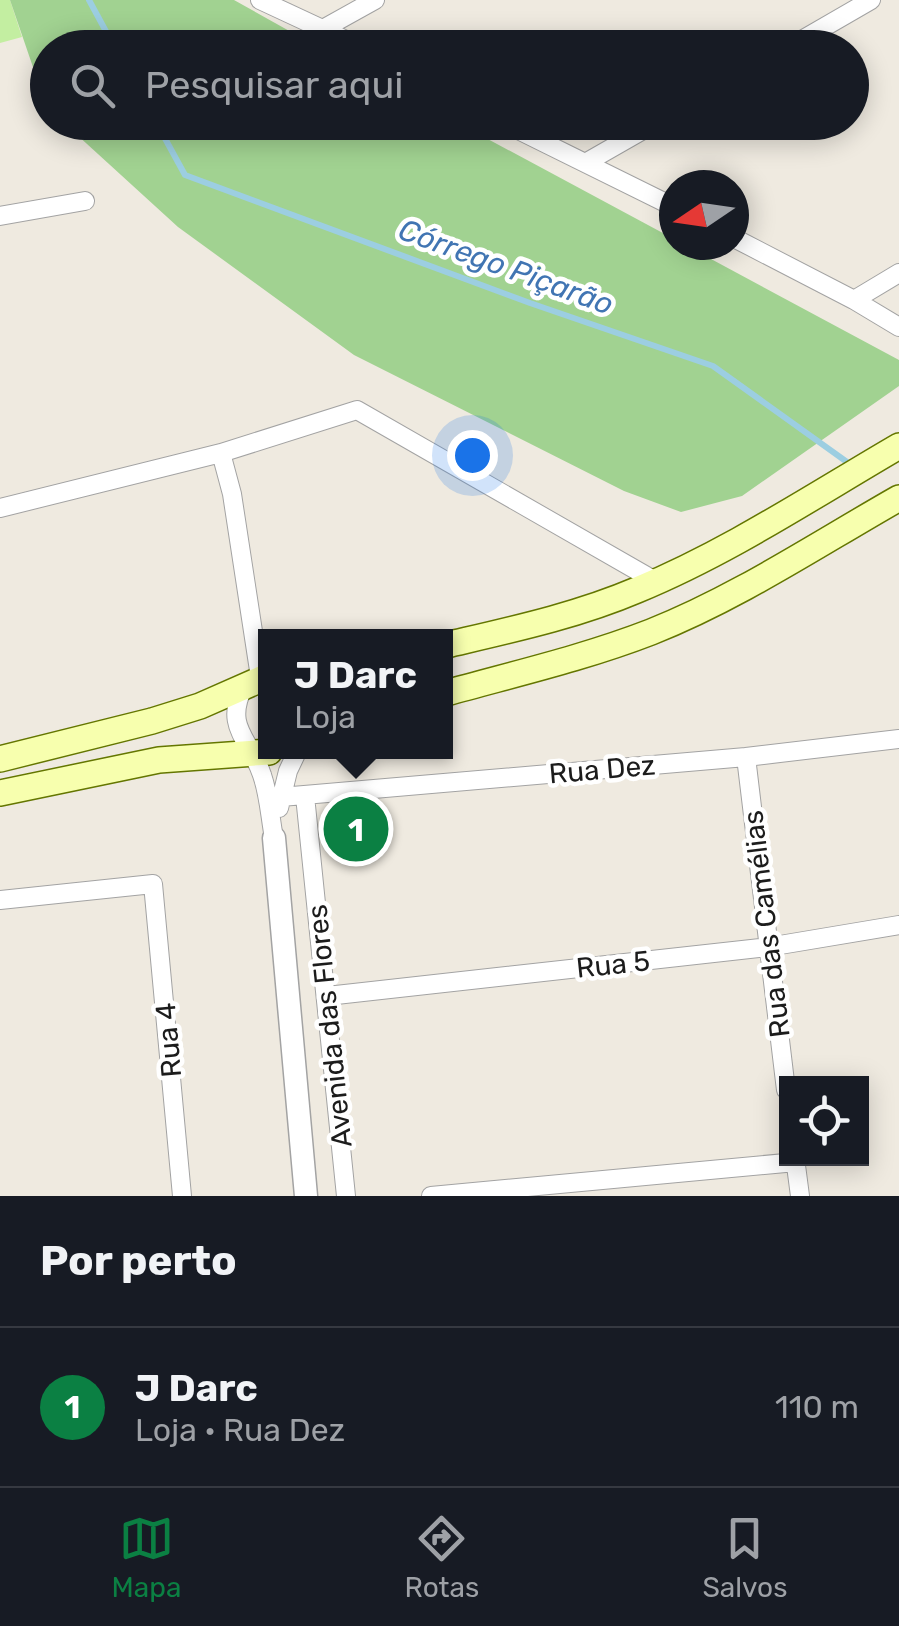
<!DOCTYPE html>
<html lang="pt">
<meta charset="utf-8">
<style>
body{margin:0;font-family:Rubik,sans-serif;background:#20242c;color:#f1f3f6}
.controls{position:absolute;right:30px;bottom:30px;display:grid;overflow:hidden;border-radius:0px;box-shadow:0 5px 25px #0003}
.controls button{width:90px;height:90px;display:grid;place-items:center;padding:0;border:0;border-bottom:2px solid #363941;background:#171b24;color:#f1f3f6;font:50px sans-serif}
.compass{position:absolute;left:659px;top:170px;width:90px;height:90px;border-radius:50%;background:#171b24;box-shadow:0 5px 25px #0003;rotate:257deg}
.you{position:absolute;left:472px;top:455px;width:35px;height:35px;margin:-25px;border:8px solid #fff;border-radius:50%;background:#1a73e8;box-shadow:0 0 0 15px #1a73e833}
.badge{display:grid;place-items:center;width:65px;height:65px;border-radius:50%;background:#0b8043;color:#fff;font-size:32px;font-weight:700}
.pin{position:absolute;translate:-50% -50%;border:5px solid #fff;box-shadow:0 2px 10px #0006}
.popup{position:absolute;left:258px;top:629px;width:195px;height:130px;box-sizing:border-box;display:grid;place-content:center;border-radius:0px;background:#171b24;filter:drop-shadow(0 2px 8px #0005);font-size:32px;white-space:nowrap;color:#9ea1a6}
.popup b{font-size:38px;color:#f1f3f6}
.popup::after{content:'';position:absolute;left:50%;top:100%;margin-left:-20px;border:20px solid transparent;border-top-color:#171b24}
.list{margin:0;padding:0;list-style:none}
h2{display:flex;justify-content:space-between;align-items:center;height:130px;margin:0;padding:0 40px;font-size:42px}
h2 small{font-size:32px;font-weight:400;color:#9ea1a6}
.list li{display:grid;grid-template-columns:65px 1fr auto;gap:30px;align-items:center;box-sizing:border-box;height:160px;padding:0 40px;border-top:2px solid #363941}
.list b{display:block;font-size:38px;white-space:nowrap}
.list p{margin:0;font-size:32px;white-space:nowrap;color:#9ea1a6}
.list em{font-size:32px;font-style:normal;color:#9ea1a6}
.icon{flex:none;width:55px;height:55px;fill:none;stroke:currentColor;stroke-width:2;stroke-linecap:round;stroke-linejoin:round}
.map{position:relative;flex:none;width:899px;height:1196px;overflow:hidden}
.search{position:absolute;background:#171b24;box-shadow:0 5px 25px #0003;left:30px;right:30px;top:30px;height:110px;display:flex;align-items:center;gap:25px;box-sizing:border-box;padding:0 35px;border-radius:55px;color:#9ea1a6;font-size:38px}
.sheet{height:290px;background:#171b24}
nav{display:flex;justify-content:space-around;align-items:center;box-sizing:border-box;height:140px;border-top:2px solid #363941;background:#171b24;font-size:28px;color:#9ea1a6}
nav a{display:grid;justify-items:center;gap:5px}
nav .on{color:#0b8043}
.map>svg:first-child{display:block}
.grass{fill:#c3eea1}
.forest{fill:#a1d291}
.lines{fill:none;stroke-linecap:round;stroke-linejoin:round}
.stream{stroke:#9ccee1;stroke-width:6}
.building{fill:#cfc4b9;stroke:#c1b1a2;stroke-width:2.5}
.minor-casing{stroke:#a3a3a3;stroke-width:20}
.tertiary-casing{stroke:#a3a3a3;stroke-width:25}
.secondary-casing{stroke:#647600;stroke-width:28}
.minor{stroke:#fff;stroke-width:18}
.tertiary{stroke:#fff;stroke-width:22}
.secondary{stroke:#f7ffae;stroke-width:25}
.labels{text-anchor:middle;stroke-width:9;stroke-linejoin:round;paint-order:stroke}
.street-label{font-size:28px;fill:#1c1c1c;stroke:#fff}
.water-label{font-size:30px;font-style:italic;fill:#4175b3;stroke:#fff}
</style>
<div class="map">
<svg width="899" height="1196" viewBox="0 0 899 1196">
<rect width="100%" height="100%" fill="#efeae0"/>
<path class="grass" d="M0,0H10L22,37L0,43Z"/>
<path class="forest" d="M10,0H234L318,47L48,48L47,108Z
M64,123H458L674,239V245H685L899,360V386L742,496L681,512L624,491L354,355L178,227Z"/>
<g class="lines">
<path class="stream" d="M89,0L115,48
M156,122L185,175L530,303L713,366L847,462"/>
</g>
<path class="building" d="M380,809L384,845L332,850L329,814Z"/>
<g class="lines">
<defs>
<path id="minor" d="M260,0L363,48
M321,30L375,0
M788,48L871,0
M502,122L674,207
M587,162L657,122
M0,216L85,201
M734,238L854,300L899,327
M854,300L899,273
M221,453L357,410L657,582
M0,508L221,453L232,494L260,677
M244,686C223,728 250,738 262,775C269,795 270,817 274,838
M746,757L786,1090
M305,796L346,1196
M281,797L746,757L899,739
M279,808L288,771L297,752
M0,900L153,884L182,1196
M327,996L768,947L899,925
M795,1158L800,1196
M431,1196L796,1162"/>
<path id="tertiary" d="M274,838L306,1196"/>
<path id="secondary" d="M446,645C510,630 576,616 637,590C729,552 813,496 899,446
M446,693C514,674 584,658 651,632C737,598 818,544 899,498
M0,759L152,721L200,706L266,677
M0,793L159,760L269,752"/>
</defs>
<use href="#minor" class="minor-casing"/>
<use href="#tertiary" class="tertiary-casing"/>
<use href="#secondary" class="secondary-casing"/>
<use href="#minor" class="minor"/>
<use href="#tertiary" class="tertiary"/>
<use href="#secondary" class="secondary"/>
</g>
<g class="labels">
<g class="street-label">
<text transform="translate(602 769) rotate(-5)" y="10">Rua Dez</text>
<text transform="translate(766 924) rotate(-97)" y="10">Rua das Camélias</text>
<text transform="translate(613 964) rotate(-6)" y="10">Rua 5</text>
<text transform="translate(329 1026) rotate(-96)" y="10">Avenida das Flores</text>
<text transform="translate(168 1040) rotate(-95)" y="10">Rua 4</text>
</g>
<g class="water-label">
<text transform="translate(506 267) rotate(20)" y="10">Córrego Piçarão</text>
</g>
</g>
</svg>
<div class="controls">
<button><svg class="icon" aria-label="locate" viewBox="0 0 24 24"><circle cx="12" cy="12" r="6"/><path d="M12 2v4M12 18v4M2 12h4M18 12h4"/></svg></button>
</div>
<svg class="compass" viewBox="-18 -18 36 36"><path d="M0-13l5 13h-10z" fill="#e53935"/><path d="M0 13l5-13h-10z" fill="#9ea1a6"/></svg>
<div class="you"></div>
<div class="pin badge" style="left:356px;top:829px">1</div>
<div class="popup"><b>J Darc</b>Loja</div>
<div class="search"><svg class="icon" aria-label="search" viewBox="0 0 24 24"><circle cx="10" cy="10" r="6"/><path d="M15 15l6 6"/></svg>Pesquisar aqui</div>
</div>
<section class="sheet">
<h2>Por perto<small></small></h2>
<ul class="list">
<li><span class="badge">1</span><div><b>J Darc</b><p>Loja · Rua Dez</p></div><em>110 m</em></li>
</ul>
</section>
<nav>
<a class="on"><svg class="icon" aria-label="map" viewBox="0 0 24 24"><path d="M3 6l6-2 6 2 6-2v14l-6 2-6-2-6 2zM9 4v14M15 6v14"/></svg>Mapa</a>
<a><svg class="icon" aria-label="directions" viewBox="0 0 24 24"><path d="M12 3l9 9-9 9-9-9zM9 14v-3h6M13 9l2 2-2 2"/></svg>Rotas</a>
<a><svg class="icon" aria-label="saved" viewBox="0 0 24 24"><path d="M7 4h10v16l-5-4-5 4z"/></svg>Salvos</a>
</nav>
